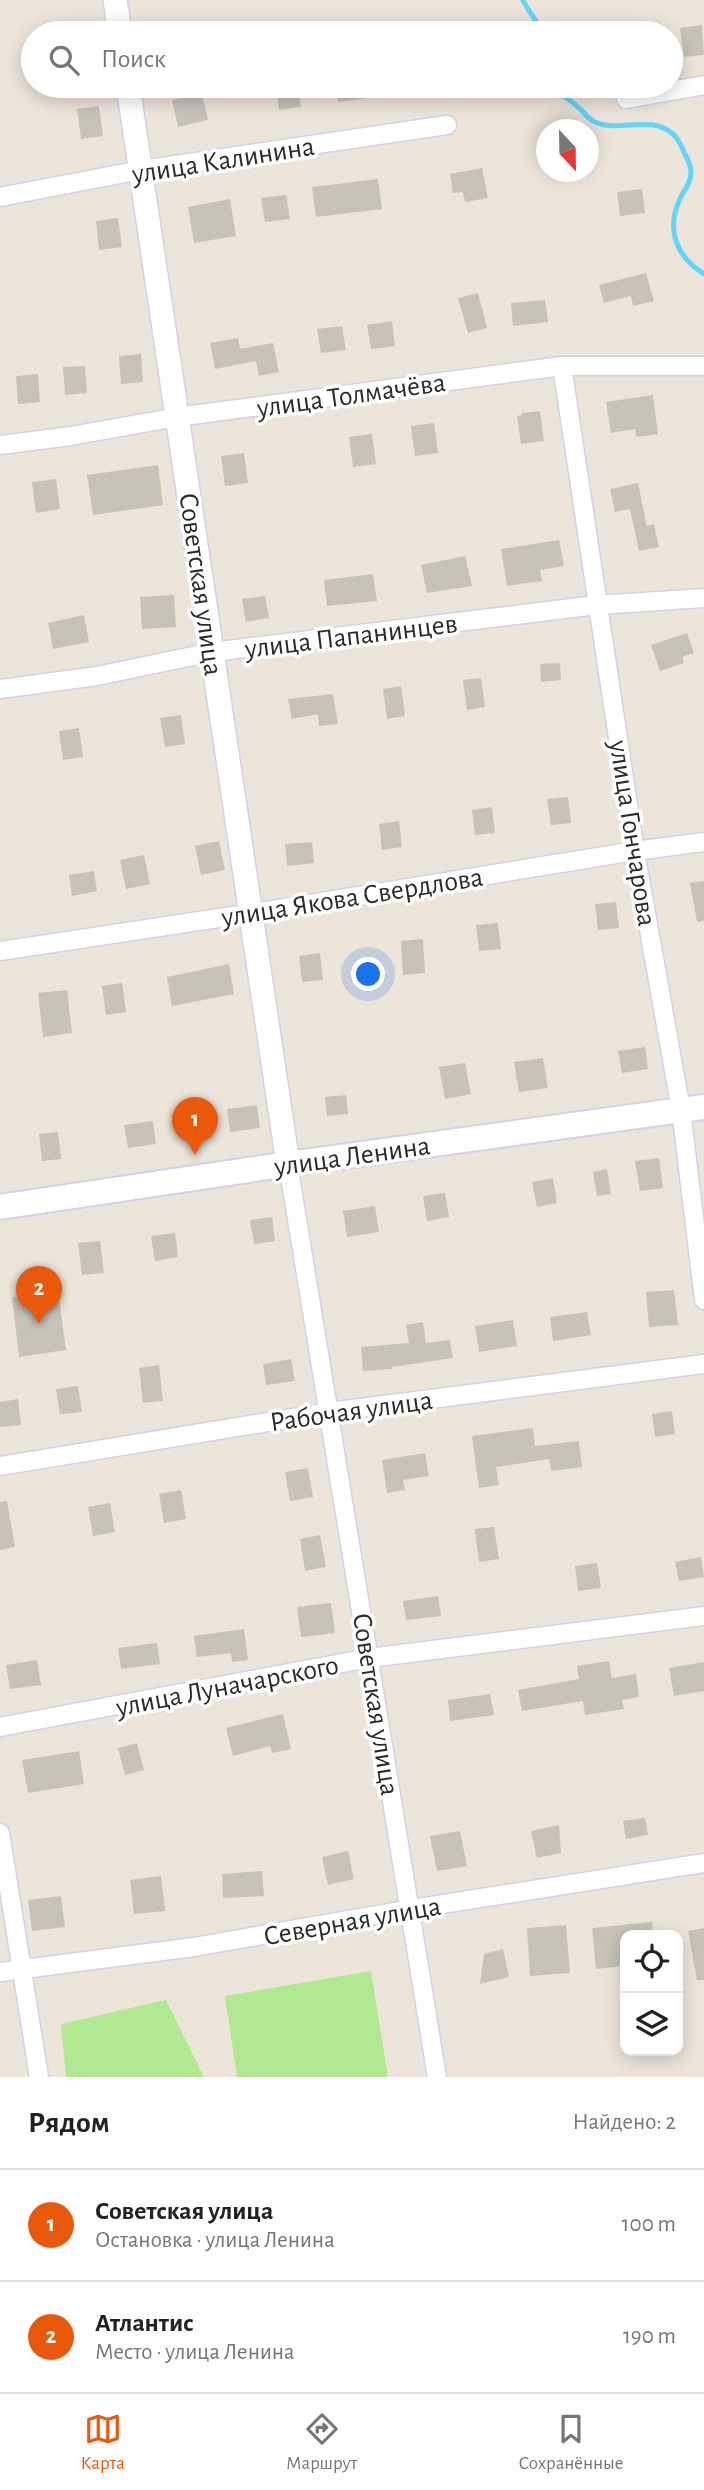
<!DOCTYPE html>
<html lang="ru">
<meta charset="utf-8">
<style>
body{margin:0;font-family:"Alegreya Sans",sans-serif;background:#f2f2f2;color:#222}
.controls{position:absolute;right:21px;bottom:21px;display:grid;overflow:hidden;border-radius:14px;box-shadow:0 4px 18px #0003}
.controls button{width:63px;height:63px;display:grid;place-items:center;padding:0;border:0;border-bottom:2px solid #e0e0e0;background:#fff;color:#222;font:35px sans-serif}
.compass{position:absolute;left:536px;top:119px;width:63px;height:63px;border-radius:50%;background:#fff;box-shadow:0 4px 18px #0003;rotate:158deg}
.you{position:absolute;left:369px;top:975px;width:24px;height:24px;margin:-18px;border:5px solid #fff;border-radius:50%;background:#1a73e8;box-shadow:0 0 0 10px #1a73e833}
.badge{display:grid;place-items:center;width:46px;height:46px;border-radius:50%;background:#ea580c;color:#fff;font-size:23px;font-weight:700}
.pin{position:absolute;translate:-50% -58px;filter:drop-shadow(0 2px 4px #0008)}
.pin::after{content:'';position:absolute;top:37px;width:24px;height:21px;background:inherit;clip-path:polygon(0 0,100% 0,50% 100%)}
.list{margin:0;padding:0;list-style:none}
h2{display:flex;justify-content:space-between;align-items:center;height:91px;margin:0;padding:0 28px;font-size:30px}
h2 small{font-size:23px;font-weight:400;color:#767676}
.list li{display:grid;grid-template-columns:46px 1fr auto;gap:21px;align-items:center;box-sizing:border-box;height:112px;padding:0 28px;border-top:2px solid #e0e0e0}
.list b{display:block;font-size:26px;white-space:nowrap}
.list p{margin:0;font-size:23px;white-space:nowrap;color:#767676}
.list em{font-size:23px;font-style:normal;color:#767676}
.icon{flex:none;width:38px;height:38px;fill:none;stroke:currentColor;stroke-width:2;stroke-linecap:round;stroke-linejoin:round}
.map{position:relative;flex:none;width:704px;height:2077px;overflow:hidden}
.search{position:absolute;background:#fff;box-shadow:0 4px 18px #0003;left:21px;right:21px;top:21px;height:77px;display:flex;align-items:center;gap:18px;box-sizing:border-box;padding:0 24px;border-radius:38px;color:#767676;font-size:26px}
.sheet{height:315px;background:#fff}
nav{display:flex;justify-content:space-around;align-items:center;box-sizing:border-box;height:98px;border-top:2px solid #e0e0e0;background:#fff;font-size:19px;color:#767676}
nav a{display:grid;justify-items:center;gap:4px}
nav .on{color:#ea580c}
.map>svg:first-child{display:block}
.green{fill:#b1e992}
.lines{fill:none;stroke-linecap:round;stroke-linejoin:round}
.stream{stroke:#64d4f9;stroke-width:5}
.building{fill:#c8c3b9}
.minor-casing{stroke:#cfd4e4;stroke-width:21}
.tertiary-casing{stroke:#cfd4e4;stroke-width:26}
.secondary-casing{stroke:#cfd4e4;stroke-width:28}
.minor{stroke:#fff;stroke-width:18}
.tertiary{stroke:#fff;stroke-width:23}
.secondary{stroke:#fff;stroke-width:24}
.labels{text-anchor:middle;stroke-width:7;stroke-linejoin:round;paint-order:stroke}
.street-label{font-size:28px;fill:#2a2a2a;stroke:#fff}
</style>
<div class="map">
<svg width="704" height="2077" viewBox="0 0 704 2077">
<rect width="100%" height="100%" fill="#ede5da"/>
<path class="green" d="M371,1971L388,2077H237L225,1996Z
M166,2000L204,2077H66L61,2024Z"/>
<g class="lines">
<path class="stream" d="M523,0C527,10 536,18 539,28L536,33
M542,86C555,91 569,98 579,108C585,113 588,119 595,122C620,133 649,114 673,134C678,138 681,145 684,152C687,158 691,165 691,172C691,184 683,191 679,201C666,231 677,257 704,274"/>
</g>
<path class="building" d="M702,25L704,55L684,57L680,28Z
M276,86H298L301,107L279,110Z
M336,86H395V94L338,102Z
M202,93L208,120L178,127L172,100Z
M99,106L103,136L81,139L77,109Z
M482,168L488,198L465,202L463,192L453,193L450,174Z
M378,179L382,209L316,217L312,187Z
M642,189L645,213L620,216L617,192Z
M286,195L290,219L265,222L261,198Z
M230,199L236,236L194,243L188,207Z
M118,218L122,247L99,250L96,221Z
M646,273L654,301L633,306L631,296L604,303L599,285Z
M478,293L487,328L468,333L458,298Z
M545,300L548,322L513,326L511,303Z
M392,321L395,346L371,349L367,325Z
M342,326L346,350L321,353L317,329Z
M238,338L240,349L273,343L279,372L259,376L256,361L215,369L210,343Z
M141,354L143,382L121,384L119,356Z
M85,366L87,393L65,395L63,367Z
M38,374L40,402L18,404L16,376Z
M653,395L658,434L636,437L635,429L611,433L606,402Z
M540,411L544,441L521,444L517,416L522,415V413Z
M434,423L438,453L415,456L411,426Z
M372,434L376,464L353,467L349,437Z
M244,453L248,483L225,486L221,456Z
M158,465L163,505L93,515L87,475Z
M56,479L60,509L36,513L32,482Z
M638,483L647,526L654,524L659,547L639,551L630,509L615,512L610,489Z
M559,540L564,566L540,570L542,581L507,586L501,549Z
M465,556L472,586L427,593L421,565Z
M373,574L377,601L327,606L324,580Z
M174,595L176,627L142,629L140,597Z
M265,596L269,618L246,622L242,599Z
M84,615L89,642L53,649L48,623Z
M687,633L694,653L682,657L684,663L660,671L651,645Z
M560,663L561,680L541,682L540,664Z
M481,678L485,707L467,710L463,680Z
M401,686L405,716L387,719L383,689Z
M333,694L338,724L319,726L318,714L292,719L288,699Z
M181,715L185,744L165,747L160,718Z
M79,728L83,757L63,760L59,731Z
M568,797L571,823L551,825L547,799Z
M492,807L495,833L475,835L472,810Z
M399,821L402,847L382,850L379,824Z
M219,841L225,870L201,875L195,846Z
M312,842L314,863L287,866L285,844Z
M144,855L150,884L126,889L120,860Z
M94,871L97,891L72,896L69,875Z
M704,881V921L697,922L690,883Z
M616,902L619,928L598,930L595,904Z
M498,923L501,949L479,951L476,925Z
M423,939L425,973L403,975L401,941Z
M320,953L323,980L302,982L299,956Z
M229,964L234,994L172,1006L167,977Z
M122,983L126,1012L106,1015L102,986Z
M67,990L72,1033L43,1037L38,993Z
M645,1047L648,1069L622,1073L618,1051Z
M543,1058L548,1088L519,1092L514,1062Z
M465,1063L471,1094L445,1099L439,1067Z
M346,1095L348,1114L327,1116L325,1097Z
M257,1105L260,1128L230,1132L227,1109Z
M153,1121L156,1144L128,1148L124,1125Z
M58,1132L61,1159L42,1161L39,1134Z
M659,1158L663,1188L640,1191L635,1161Z
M607,1169L611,1194L597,1196L593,1172Z
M553,1178L557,1203L537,1207L532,1182Z
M445,1193L449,1217L427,1221L423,1196Z
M375,1206L379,1232L347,1237L343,1211Z
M272,1217L275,1241L254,1244L250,1220Z
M175,1233L178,1257L155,1261L151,1236Z
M100,1241L104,1273L82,1275L78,1243Z
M674,1290L678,1325L649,1327L646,1292Z
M58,1291L66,1350L19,1357L12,1297Z
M587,1312L591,1335L553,1341L550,1317Z
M513,1320L517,1346L479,1352L475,1326Z
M423,1322L426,1343L450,1340L453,1358L392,1367V1369L363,1371L361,1347L409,1343L406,1325Z
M291,1359L295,1381L266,1385L263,1364Z
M159,1365L163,1401L143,1403L139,1368Z
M78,1386L82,1412L60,1414L56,1389Z
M18,1399L21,1425L0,1427V1402Z
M672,1411L675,1434L655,1437L652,1414Z
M533,1428L535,1446L579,1441L582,1467L551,1471L549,1459L496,1467L499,1485L479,1488L472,1436Z
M425,1453L429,1476L403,1480L405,1490L387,1493L382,1460Z
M308,1468L313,1497L290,1501L285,1472Z
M181,1490L186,1519L164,1523L159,1494Z
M7,1501L15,1547L0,1550V1502Z
M110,1503L115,1532L93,1536L88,1507Z
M494,1527L499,1559L479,1562L475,1529Z
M320,1535L326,1567L305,1571L300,1539Z
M701,1557L704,1577L679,1581L675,1562Z
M597,1563L601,1588L578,1591L575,1566Z
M438,1596L441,1616L406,1620L403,1601Z
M331,1603L335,1633L301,1637L297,1607Z
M244,1629L248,1660L232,1662L231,1653L197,1657L194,1636Z
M157,1643L160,1664L121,1669L118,1648Z
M37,1660L41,1685L10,1689L6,1665Z
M609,1661L612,1678L636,1674L639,1697L622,1700L624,1709L585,1715L583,1701L522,1711L518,1690L579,1679L577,1666Z
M704,1662V1691L674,1696L669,1668Z
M490,1694L494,1715L450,1721L448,1700Z
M283,1714L291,1749L272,1753L270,1746L233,1756L226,1728Z
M137,1743L144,1770L125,1775L118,1748Z
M79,1751L84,1784L28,1793L22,1760Z
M645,1818L648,1835L626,1839L623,1821Z
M559,1825L561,1853L537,1858L531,1831Z
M460,1831L467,1866L437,1871L430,1836Z
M348,1851L354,1879L328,1885L322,1857Z
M262,1871L264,1896L223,1898L222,1874Z
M161,1876L165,1911L134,1914L130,1880Z
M61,1896L65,1927L32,1931L28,1900Z
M652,1922L653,1935H625V1966L596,1969L592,1928Z
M566,1925L570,1973L530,1976L527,1928Z
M704,1928V1980H697L688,1931Z
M503,1949L509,1977L480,1984L484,1954Z"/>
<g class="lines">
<defs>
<path id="minor" d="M626,99L704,85
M0,197L141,170L447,125
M562,366L635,851L681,1110L704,1300
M0,445L71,436L177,417L562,366H704
M0,689L97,676L212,652L597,605L704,598
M0,951L279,909L635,851L704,842
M288,1164L437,2077
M0,1466L329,1412L704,1364
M0,1727L369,1658L704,1616
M0,1833L39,2077
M0,1972L194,1947L411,1909L704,1863"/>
<path id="tertiary" d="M115,0L120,33
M128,86L288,1164"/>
<path id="secondary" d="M0,1207L288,1164L704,1107"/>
</defs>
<use href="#minor" class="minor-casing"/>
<use href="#tertiary" class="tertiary-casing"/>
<use href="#secondary" class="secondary-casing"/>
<use href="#minor" class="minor"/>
<use href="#tertiary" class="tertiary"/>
<use href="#secondary" class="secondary"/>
</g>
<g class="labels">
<g class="street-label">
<text transform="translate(223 159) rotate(-9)" y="10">улица Калинина</text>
<text transform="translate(351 394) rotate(-8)" y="10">улица Толмачёва</text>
<text transform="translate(202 584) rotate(82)" y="10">Советская улица</text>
<text transform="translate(351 635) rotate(-7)" y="10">улица Папанинцев</text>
<text transform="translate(634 833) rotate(81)" y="10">улица Гончарова</text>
<text transform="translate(352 896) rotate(-9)" y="10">улица Якова Свердлова</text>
<text transform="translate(352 1155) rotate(-8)" y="10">улица Ленина</text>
<text transform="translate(351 1410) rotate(-8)" y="10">Рабочая улица</text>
<text transform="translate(227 1685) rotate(-11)" y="10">улица Луначарского</text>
<text transform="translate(377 1704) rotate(81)" y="10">Советская улица</text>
<text transform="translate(352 1920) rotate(-10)" y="10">Северная улица</text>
</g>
</g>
</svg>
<div class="controls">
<button><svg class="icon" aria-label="locate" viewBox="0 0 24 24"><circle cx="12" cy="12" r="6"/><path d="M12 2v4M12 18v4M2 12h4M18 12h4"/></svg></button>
<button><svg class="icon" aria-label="layers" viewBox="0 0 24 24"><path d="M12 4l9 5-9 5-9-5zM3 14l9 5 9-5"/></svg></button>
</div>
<svg class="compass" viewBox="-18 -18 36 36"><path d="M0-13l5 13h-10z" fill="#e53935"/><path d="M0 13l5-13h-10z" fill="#767676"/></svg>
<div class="you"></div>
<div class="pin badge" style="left:195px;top:1155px">1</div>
<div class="pin badge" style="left:39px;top:1324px">2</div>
<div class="search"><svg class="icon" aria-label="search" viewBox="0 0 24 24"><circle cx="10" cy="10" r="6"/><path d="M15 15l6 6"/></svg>Поиск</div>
</div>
<section class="sheet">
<h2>Рядом<small>Найдено: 2</small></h2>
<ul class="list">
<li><span class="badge">1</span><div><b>Советская улица</b><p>Остановка · улица Ленина</p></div><em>100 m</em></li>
<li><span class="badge">2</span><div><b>Атлантис</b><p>Место · улица Ленина</p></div><em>190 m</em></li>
</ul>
</section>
<nav>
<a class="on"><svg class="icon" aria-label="map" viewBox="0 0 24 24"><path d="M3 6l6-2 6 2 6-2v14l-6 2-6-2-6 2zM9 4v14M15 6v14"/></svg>Карта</a>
<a><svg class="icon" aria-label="directions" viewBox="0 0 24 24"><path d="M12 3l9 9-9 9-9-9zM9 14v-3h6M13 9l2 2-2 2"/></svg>Маршрут</a>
<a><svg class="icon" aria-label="saved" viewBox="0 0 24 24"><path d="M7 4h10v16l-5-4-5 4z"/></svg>Сохранённые</a>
</nav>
